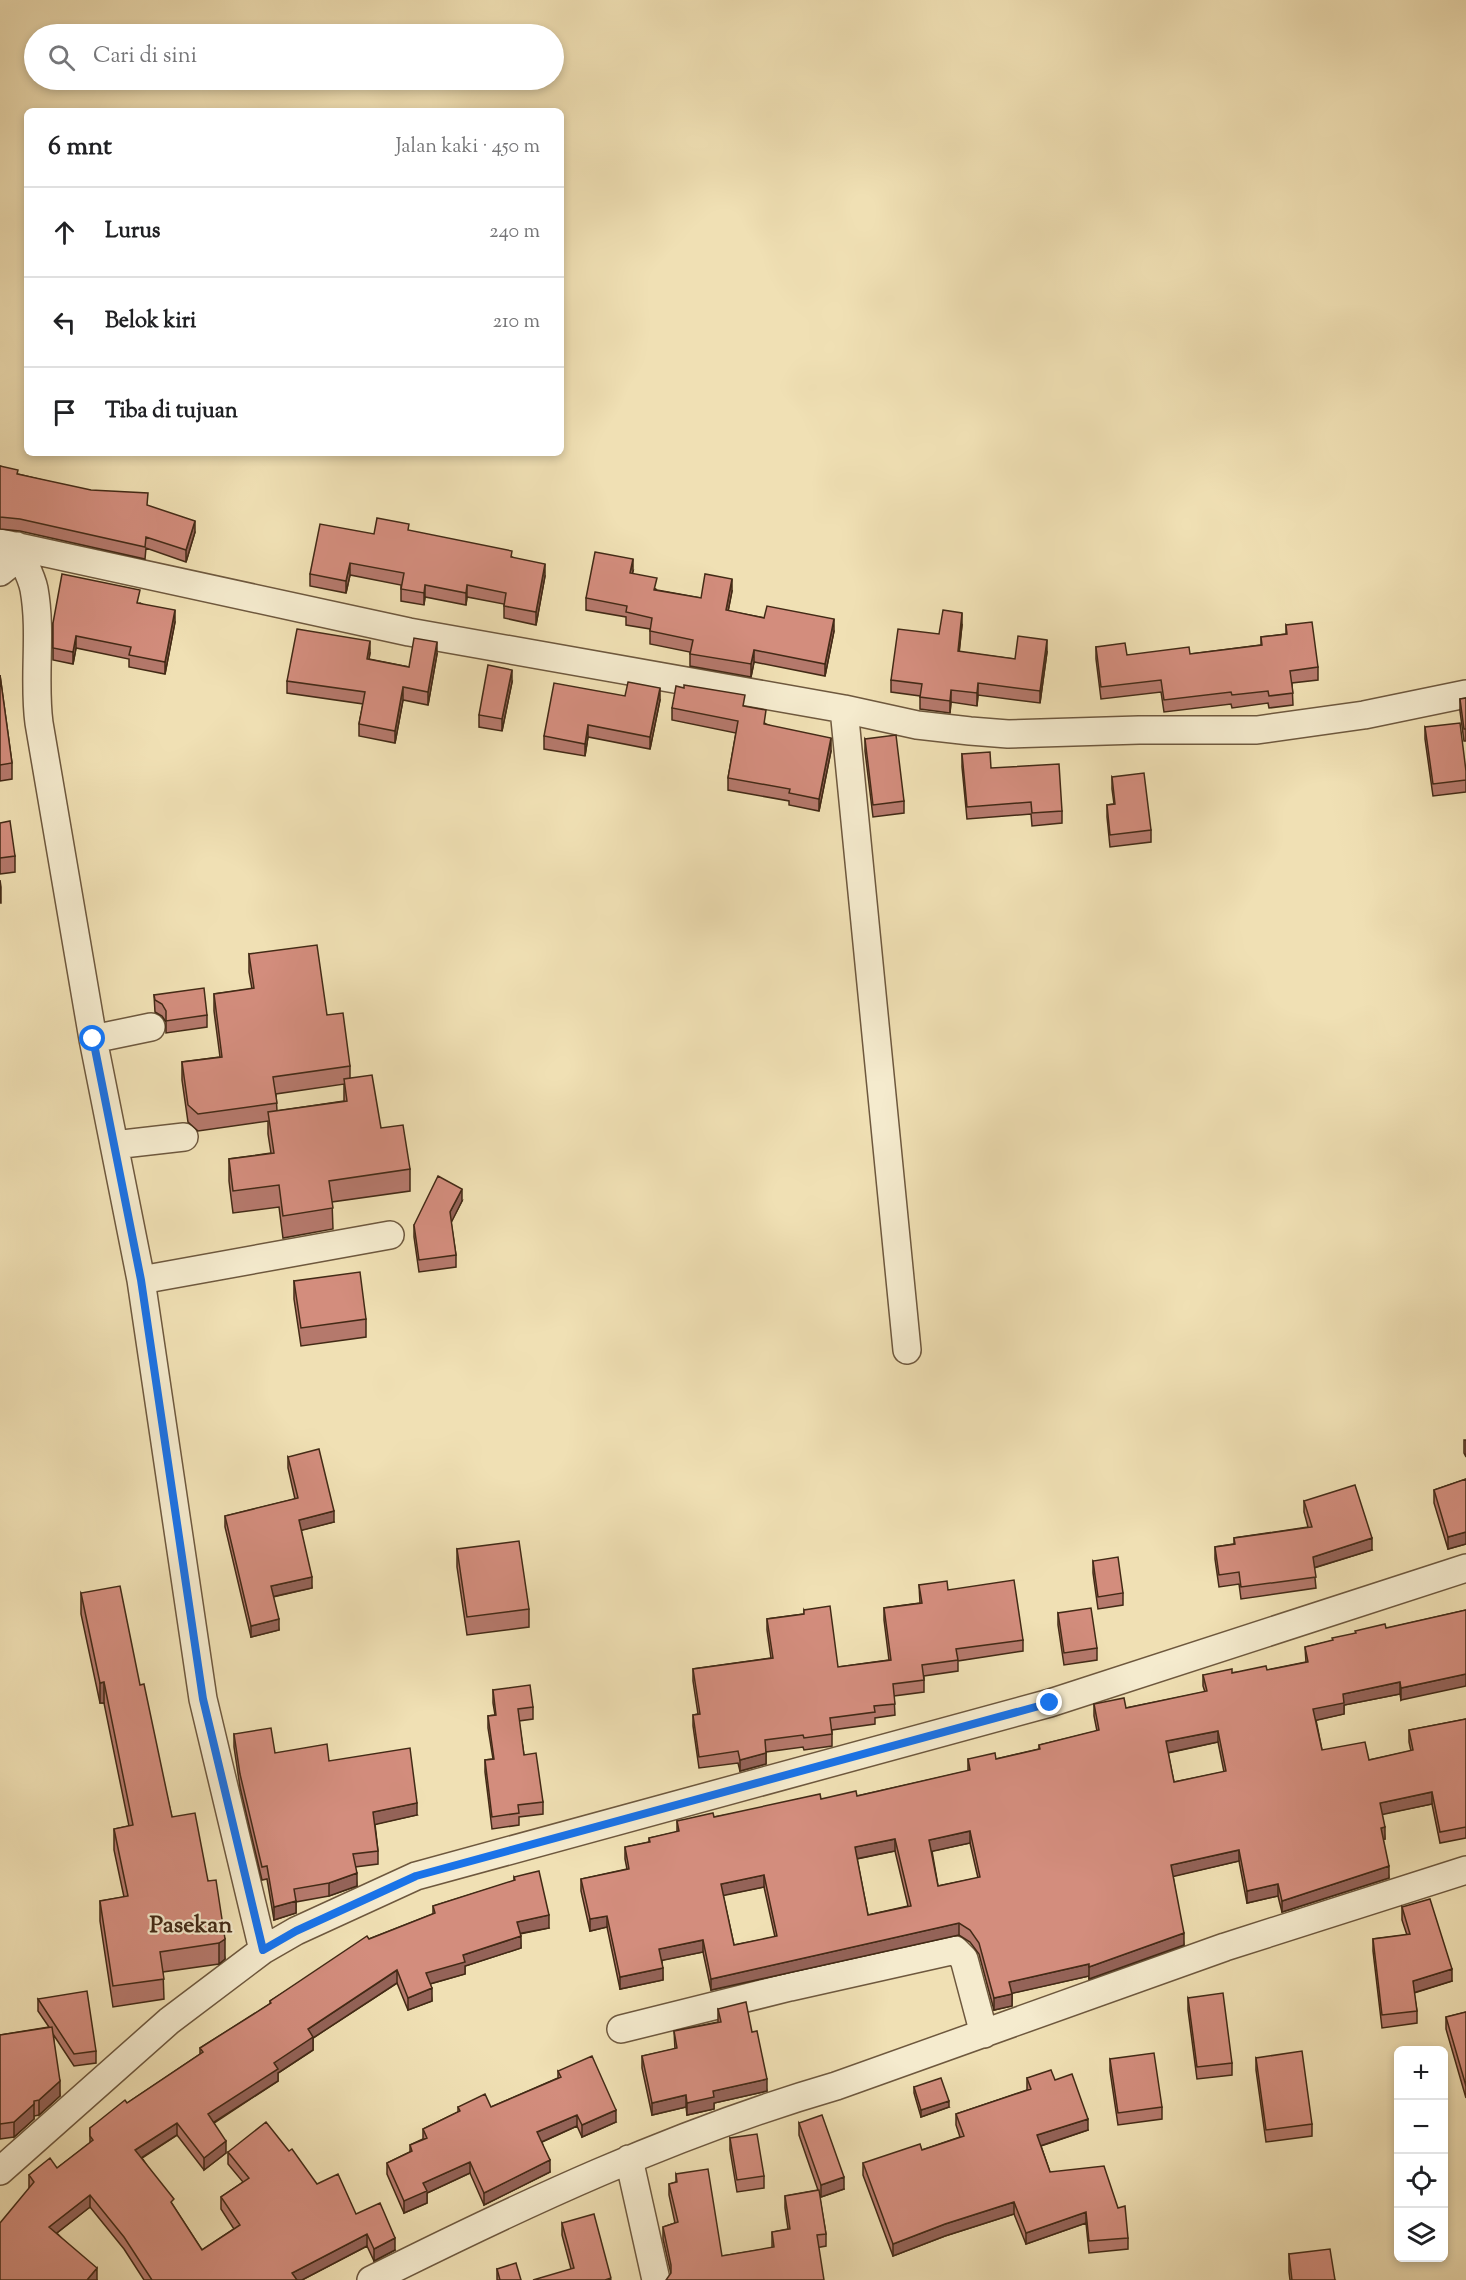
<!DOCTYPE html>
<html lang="id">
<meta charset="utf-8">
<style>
body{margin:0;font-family:"Sorts Mill Goudy",serif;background:#f6f6f6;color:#202124}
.controls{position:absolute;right:18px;bottom:18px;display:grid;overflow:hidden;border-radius:9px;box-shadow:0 3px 9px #0003}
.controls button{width:54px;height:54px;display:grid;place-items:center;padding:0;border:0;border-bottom:2px solid #e0e0e0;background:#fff;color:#202124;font:30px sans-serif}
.stop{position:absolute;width:18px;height:18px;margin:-14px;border:4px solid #1a73e8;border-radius:50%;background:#fff}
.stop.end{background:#1a73e8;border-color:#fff;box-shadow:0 2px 6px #0008}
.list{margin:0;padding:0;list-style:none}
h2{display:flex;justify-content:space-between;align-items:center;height:78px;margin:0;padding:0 24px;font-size:26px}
h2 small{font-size:20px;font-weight:400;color:#757577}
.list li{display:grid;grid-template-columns:39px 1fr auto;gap:18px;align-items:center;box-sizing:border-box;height:90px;padding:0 24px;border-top:2px solid #e0e0e0}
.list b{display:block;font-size:22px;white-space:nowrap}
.list em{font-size:20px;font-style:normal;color:#757577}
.icon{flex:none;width:33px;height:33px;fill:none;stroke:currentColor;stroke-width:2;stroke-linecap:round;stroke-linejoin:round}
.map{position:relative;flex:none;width:1466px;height:2280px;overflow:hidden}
.search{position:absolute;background:#fff;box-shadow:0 3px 9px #0003;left:24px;top:24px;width:540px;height:66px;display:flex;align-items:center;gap:15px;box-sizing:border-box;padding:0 21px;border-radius:33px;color:#757577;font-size:22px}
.panel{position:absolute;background:#fff;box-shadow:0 3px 9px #0003;left:24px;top:108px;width:540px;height:348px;border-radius:9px}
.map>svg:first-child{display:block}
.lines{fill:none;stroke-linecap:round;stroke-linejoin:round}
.minor-casing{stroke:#6e583e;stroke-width:30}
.minor{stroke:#f5ebce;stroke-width:27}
.wall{fill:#b5796c;stroke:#432a16;stroke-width:1.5;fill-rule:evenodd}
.shaded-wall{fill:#946358;stroke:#432a16;stroke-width:1.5}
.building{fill:#d38d7d;stroke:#432a16;stroke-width:1.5;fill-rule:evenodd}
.route{stroke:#1a73e8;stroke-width:8}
.labels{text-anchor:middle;stroke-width:4.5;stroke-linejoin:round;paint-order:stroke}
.quarter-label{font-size:24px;font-weight:bold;fill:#432a16;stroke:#f5ebce}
</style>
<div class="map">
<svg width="1466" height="2280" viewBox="0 0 1466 2280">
<rect width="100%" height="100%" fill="#f0e0b4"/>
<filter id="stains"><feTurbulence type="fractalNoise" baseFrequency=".00333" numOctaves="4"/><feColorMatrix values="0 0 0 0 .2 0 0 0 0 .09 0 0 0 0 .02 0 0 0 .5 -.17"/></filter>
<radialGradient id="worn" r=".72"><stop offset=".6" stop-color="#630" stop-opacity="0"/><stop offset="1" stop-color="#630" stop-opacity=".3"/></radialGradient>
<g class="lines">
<defs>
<path id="minor" d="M0,543L409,632L844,709L917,725L970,731L1008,734L1139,730H1257L1364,715L1466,694
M17,546C22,561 31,574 34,589C42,633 33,679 39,723L93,1039L141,1280L203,1699L263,1950
M0,572L20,556
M844,709L907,1350
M93,1039L151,1027
M114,1145L184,1137
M141,1280L390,1235
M621,2029L790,1987L955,1950L964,1959L984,2034
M629,2159L656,2280
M0,2171L169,2021L263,1950L296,1931L416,1876L1050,1703L1466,1568
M371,2280C521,2205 674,2133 836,2086L1225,1947L1466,1870"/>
</defs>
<use href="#minor" class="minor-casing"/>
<use href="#minor" class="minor"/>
</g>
<path class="wall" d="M0,466L18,474L148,506L195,532L186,562L146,548L145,559L20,531L0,529Z
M409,531L512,557L545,576L536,625L504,618V604L467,597L466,605L425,597L424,605L401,601V585L350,575L346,593L310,586V574Z
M633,571L632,574L657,590L701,598L732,591L728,611L834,631L825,676L754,662L751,677L690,666V652L650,644V629L626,625V617L586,610V598Z
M140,603L175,622L165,674L129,667V659L76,648L73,664L53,660V623Z
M962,625L959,652L1015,659L1047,652L1040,703L978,695L977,706L951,702L950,713L920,709V696L891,692V680L939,634Z
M1286,625L1318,667V680L1292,683L1293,705L1269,708L1268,703L1232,708L1231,704L1164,712L1161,692L1101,699L1096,659V647L1127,655L1190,654L1261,645V637L1286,634Z
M370,653L369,659L409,667L437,654L428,705L403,700L395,743L359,736V724L363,704L287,693V681Z
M0,675L12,763V779L0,781Z
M512,682L502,731L479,727V715Z
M625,696L660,700L650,749L588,737L585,756L544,749V736Z
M1466,698V741H1464L1460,711V699Z
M745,707L766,724L831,751L819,811L789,805V801L728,790V778L736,733L672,720V708Z
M1425,727L1466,771V792L1433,796L1425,739Z
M865,739L904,801V813L873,817L865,751Z
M962,754L991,768L1062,811V823L1032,826L1031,814L967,819L962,767Z
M1112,777L1151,830V842L1110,847L1107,817V805L1114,804L1112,789Z
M0,823L15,856V872L0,874Z
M0,880L1,887V903H0Z
M249,954L327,1015L350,1066V1079L381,1128L410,1169V1191L332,1202L333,1229L283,1238L279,1207L233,1213L229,1181V1159L271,1153L268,1134V1121L198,1131L188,1122L182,1080V1062L220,1057L214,1011V994L252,989L249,972ZM344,1084V1101L277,1111L276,1094Z
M154,995L207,1015V1027L166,1033V1022L162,1016L155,1012Z
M462,1201L451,1222L456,1255V1267L419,1272L414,1237V1225Z
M294,1281L366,1319V1337L301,1346L294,1299Z
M1464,1440H1466V1457L1464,1453Z
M288,1457L334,1522L301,1530L312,1588L273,1597L279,1630L251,1637L225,1527V1516L295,1499L288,1468Z
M1466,1479V1544L1448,1549L1434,1503V1490Z
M1304,1501L1372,1550L1314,1568L1316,1588L1241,1599L1239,1584L1219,1587L1215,1559V1547L1234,1544V1538L1308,1527L1304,1512Z
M457,1549L529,1609V1627L467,1635L457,1567Z
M1093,1561L1123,1593V1605L1098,1609L1093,1573Z
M919,1585L948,1590L1023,1640V1651L958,1661V1671L924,1676V1692L894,1696L895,1715L875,1718V1724L832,1730V1746L804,1750L803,1747L766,1752V1764L740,1771L738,1763L699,1768L693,1726V1715L698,1714L693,1681V1669L771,1658L767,1630V1619L804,1614V1610L838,1667L889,1660L884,1620V1608L920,1603Z
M81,1593L140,1685L172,1817L208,1881L225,1959L219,1964L163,1972L164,1999L113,2007L100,1921V1901L124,1897L114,1850V1829L129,1826L104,1703H100L81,1614Z
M1466,1610L1401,1700L1400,1694L1344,1705V1714L1316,1720L1322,1750L1369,1760L1411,1751L1409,1742V1730L1466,1719V1838L1440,1843L1432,1804L1382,1814L1385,1839H1383L1389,1878L1282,1912L1278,1896L1247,1903L1239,1861L1173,1876L1184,1945L1089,1979V1976L1012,1993V2006L994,2010L979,1954L970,1942L959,1935L711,1990L703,1952L662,1960L663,1980L620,1989L607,1927L590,1931L581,1891V1879L627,1869L625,1859V1847L649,1842V1838L677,1832V1821L714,1817L821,1799L857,1796L968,1771V1759H996L1039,1749V1745L1097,1731L1094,1716V1704L1126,1708L1205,1692L1203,1686V1675L1267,1670L1306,1662L1305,1647ZM1218,1742L1224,1772L1174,1782L1168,1753ZM970,1843L978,1878L938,1886L932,1851ZM895,1851L908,1906L868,1915L857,1859ZM764,1887L775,1937L734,1945L723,1895Z
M1058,1613L1097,1648V1660L1064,1665L1058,1625Z
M493,1690L533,1707V1719L519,1721L524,1755L543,1802V1814L519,1817V1825L492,1829L485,1772V1760L493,1759L488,1728V1716L495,1715L493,1703Z
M234,1734L275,1753L329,1761L417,1815L375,1824L378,1851V1864L355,1867L357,1886L329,1896L296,1902V1913L274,1920L267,1879L262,1880L240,1787L234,1747Z
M514,1877L549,1928L520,1934L521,1948L465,1966V1974L430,1984L432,2001L408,2010L397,1983L313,2038V2050L278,2073V2081L214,2123L226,2153L204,2170L177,2135L142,2158L202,2250L234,2229L221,2209V2197L243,2182L228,2164V2152L317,2184L356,2214L395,2250L374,2261L367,2246L302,2280H144L124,2249L90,2207L57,2233L97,2280H0L29,2188V2175L57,2168L90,2143V2128L200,2054V2048L270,2004V2001L369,1939L433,1914V1906L514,1881Z
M1402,1907L1452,1981L1414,1993L1417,2011V2023L1382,2028L1373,1951V1939L1407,1935L1402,1920Z
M1188,1998L1232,2063V2075L1197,2079L1188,2010Z
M38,1999L96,2051V2063L74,2066L53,2034L60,2096L39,2115L34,2116V2119L14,2137L0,2139V2035L49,2027L38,2011Z
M718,2009L752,2032L767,2091L714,2103V2109L687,2115L686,2107L652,2115L642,2068V2056L675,2049L674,2031L718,2022Z
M1466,2012V2098L1446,2029V2017Z
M1256,2058L1312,2124V2136L1266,2142L1256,2070Z
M1110,2059L1162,2107V2119L1118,2125L1110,2071Z
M558,2071L616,2122L582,2137L577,2126L542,2142L550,2172L484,2205L470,2173L427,2193V2203L404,2213L387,2174V2163L410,2152V2145L423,2139V2129L458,2112V2107H491L558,2078Z
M1027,2078L1055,2080L1088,2130L1041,2146L1050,2172L1128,2238V2249L1089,2253L1086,2223L1026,2244L1014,2214L945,2236L893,2256L863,2175V2163L922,2150L960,2137L956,2125V2114L1027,2090Z
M914,2087L949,2107L921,2117L914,2093Z
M799,2123L844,2189L821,2197L819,2193L826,2234V2246L671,2274L663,2239V2227L675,2223L669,2195V2184L676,2182V2174L722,2256L772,2248V2232L788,2229L785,2208V2196L818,2190L799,2135Z
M730,2138L764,2176V2188L737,2192L730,2150Z
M562,2223L611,2280L571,2269L562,2235Z
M1289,2254L1335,2280H1290L1289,2272Z
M497,2269L521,2280H497Z"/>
<path class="shaded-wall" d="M195,521V532L186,562V550Z
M633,559V571L630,585V573Z
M350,563V575L346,593V581Z
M545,564V576L536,625V612Z
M732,579V591L726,622V610Z
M425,585V597L424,605V593Z
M467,585V597L466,605V593Z
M175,610V622L165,674V662Z
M962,613V625L958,664V651Z
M834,619V631L825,676V664Z
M76,636V648L73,664V652Z
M1047,640V652L1040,703V691Z
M370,641V653L367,671V659Z
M437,642V654L428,705V692Z
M754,650V662L751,677V664Z
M512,670V682L502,731V719Z
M978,683V695L977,706V693Z
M403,687V700L395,743V731Z
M660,688V700L650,749V737Z
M951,690V702L950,713V701Z
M588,725V737L585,756V744Z
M831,738V751L819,811V799Z
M462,1189V1201L450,1225V1212Z
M334,1511V1522L299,1531V1520Z
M1466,1532V1544L1448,1549V1537Z
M1372,1538V1550L1313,1568V1557Z
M312,1577V1588L271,1597V1586Z
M279,1619V1630L251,1637V1626Z
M1466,1674V1686L1401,1700V1688Z
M104,1682V1703H100V1683Z
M1400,1682V1694L1344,1705V1714L1313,1721V1709L1343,1694Z
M1218,1731V1742L1166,1753V1741Z
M766,1753V1764L740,1771V1760Z
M1432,1792V1804L1380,1815V1803Z
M417,1803V1815L373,1825V1812Z
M1385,1827V1839L1381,1840V1828Z
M970,1831V1843L929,1852V1840Z
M895,1839V1851L855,1859V1847Z
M1239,1850V1861L1171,1877V1865Z
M1389,1866V1878L1282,1912V1901Z
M357,1873V1886L329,1896V1883Z
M764,1875V1887L721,1896V1884Z
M1278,1884V1896L1247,1903V1891Z
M296,1901V1913L274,1920V1907Z
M549,1915V1928L517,1934V1922Z
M607,1916V1927L590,1931V1919Z
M959,1923V1935L711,1990V1979Z
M1184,1933V1945L1089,1979V1967Z
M521,1936V1948L465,1966V1974L426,1985V1973L463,1955Z
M225,1939V1959L219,1964V1943Z
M703,1940V1952L659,1961V1949Z
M1089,1964V1976L1009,1994V1982Z
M663,1968V1980L620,1989V1977Z
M1452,1969V1981L1413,1993V1981Z
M397,1970V1983L313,2038V2050L278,2073V2081L208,2126V2114L274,2063L308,2029Z
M432,1988V2001L408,2010V1998Z
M1012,1994V2006L994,2010V1998Z
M767,2079V2091L714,2103V2109L687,2115V2103L713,2091Z
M60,2081V2096L39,2115V2100Z
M686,2095V2107L652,2115V2103Z
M949,2101V2107L921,2117V2110Z
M34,2104V2119L14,2137V2122Z
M616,2110V2122L582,2137V2125Z
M577,2115V2126L537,2144V2132Z
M1088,2119V2130L1037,2147V2135Z
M177,2123V2135L135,2162V2150Z
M226,2141V2153L204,2170V2158Z
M550,2160V2172L484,2205V2193Z
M470,2162V2173L427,2193V2203L404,2213V2201L423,2183Z
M844,2177V2189L821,2197V2185Z
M90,2195V2207L49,2239V2227Z
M1014,2202V2214L945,2236L893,2256V2244L945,2224Z
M1086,2212V2223L1026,2244V2233Z
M367,2234V2246L302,2280H292V2273Z
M395,2238V2250L374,2261V2249Z
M97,2268V2280H87Z"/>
<path class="building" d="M0,466L18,470L17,474L91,490L148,493L147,505L195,521L186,550L146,537L145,547L20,519L0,517Z
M377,518L409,524L408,530L512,551L511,557L545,564L536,612L504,606L506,593L467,585L466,593L425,585L424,593L401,589L404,573L350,563L346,581L310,574L320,524L374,534Z
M595,552L633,559L630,573L657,578L654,590L701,598L705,574L732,579L726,610L764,618L767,606L834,619L825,664L754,650L751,664L690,654L693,640L650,631L652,618L626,612L627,606L586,598Z
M62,574L140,590L137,603L175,610L165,662L129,655L131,647L76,636L73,652L53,648V623Z
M943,610L962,613L958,651L1015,659L1018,636L1047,640L1040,691L978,683L977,693L951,690L950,701L920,697L922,684L891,680L898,629L939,634Z
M1312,622L1318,667L1290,671L1293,693L1269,696L1268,691L1232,695L1231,692L1164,700L1161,680L1101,687L1096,647L1125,643L1127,655L1189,647L1190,654L1262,645L1261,637L1287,634L1286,625Z
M297,629L370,641L367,659L409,667L414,638L437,642L428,692L403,687L395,731L359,724L365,692L287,681Z
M488,665L512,670L502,719L479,715Z
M0,675L12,763L0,765Z
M628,682L660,688L650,737L588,725L585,744L544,736L554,683L625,696Z
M684,685L745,695L743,706L766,710L764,724L831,738L819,799L789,793L790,789L728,778L738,721L672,708L676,686L684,688Z
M1466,698V729H1464L1460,699Z
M1460,723L1466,771V780L1433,784L1425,727Z
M896,735L904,801L873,805L865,739Z
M990,752L991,768L1059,764L1062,811L1032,813L1031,802L967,807L962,754Z
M1144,773L1151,830L1110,835L1107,805L1115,804L1112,777Z
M10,821L15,856L0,858V823Z
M317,945L327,1015L343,1013L350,1066L273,1077L277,1103L198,1114L188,1105L182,1062L222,1057L214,994L254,988L249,954Z
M204,988L207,1015L166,1021V1011L162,1004L155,1000L154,995Z
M372,1075L381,1128L403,1125L410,1169L329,1181L333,1208L283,1216L279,1185L233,1191L229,1159L274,1153L268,1112L347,1101L344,1079Z
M438,1176L462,1189L450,1212L456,1255L419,1260L414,1225Z
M360,1272L366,1319L301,1328L294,1281Z
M319,1449L334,1511L299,1520L312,1577L271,1586L279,1619L251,1626L225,1516L298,1498L288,1457Z
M1466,1479V1532L1448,1537L1434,1490Z
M1355,1485L1372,1538L1313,1557L1316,1577L1241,1587L1239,1572L1219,1575L1215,1547L1235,1544L1234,1538L1312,1527L1304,1501Z
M519,1541L529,1609L467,1617L457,1549Z
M1118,1557L1123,1593L1098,1597L1093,1561Z
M1014,1580L1023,1640L956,1649L958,1660L922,1665L924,1680L893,1684L895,1704L874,1706L875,1712L830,1718L832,1734L804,1738L803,1735L765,1740L766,1753L740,1760L738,1751L699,1757L693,1715L700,1714L693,1669L773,1658L767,1619L804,1614V1610L830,1606L838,1667L891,1660L884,1608L922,1603L919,1585L947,1581L948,1590Z
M120,1586L140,1685L144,1684L172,1817L195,1813L208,1881L216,1880L225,1939L219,1943L160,1952L164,1979L113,1986L100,1901L128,1896L114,1829L133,1825L104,1682L100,1683L81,1593Z
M1091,1608L1097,1648L1064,1653L1058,1613Z
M1466,1610V1674L1401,1688L1400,1682L1343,1694L1344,1703L1313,1709L1322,1750L1365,1742L1369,1760L1413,1750L1409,1730L1466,1719V1827L1440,1832L1432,1792L1380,1803L1385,1827L1381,1828L1389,1866L1282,1901L1278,1884L1247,1891L1239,1850L1171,1865L1184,1933L1089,1967V1964L1009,1982L1012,1994L994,1998L979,1943L970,1930L959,1923L711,1979L703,1940L659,1949L663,1968L620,1977L607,1916L590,1919L581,1879L629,1869L625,1847L650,1842L649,1838L679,1831L677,1821L713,1813L714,1817L820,1794L821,1799L856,1791L857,1796L970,1770L968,1759L995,1753L996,1759L1040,1749L1039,1745L1099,1730L1094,1704L1124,1698L1126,1708L1207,1691L1203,1675L1232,1669V1673L1266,1666L1267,1670L1308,1662L1305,1647L1333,1640L1332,1638L1356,1633L1355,1631L1385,1624L1386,1628ZM1218,1731L1226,1771L1174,1782L1166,1741ZM970,1831L980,1877L938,1886L929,1840ZM895,1839L911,1906L868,1915L855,1847ZM764,1875L777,1936L734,1945L721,1884Z
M530,1685L533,1707L518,1709L524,1755L536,1753L543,1802L518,1805L519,1813L492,1817L485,1760L494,1759L488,1716L496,1715L493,1690Z
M271,1728L275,1753L327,1744L329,1761L410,1748L417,1803L373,1812L378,1851L353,1854L357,1873L329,1883L294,1889L296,1901L274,1907L267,1866L262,1867L240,1774L234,1734Z
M539,1871L549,1915L517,1922L521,1936L463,1955L465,1962L426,1973L432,1988L408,1998L397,1970L308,2029L313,2037L274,2063L278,2069L208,2114L226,2141L204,2158L177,2123L135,2150L174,2199L171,2202L202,2250L240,2225L221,2197L249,2178L228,2152L266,2122L289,2151L292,2149L317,2184L338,2174L356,2214L380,2203L395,2238L374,2249L367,2234L292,2273L297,2280H152L124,2237L90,2195L49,2227L97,2268L87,2280H0V2223L34,2182L29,2175L50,2158L57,2168L93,2140L90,2136V2128L125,2100L127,2103L203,2052L200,2048L271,2003L270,2001L367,1936L369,1939L435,1913L433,1906L515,1880L514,1877Z
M1430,1899L1452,1969L1413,1981L1417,2011L1382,2015L1373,1939L1410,1934L1402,1907Z
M87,1991L96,2051L74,2054L38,1999Z
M1223,1993L1232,2063L1197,2067L1188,1998Z
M746,2002L752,2032L757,2031L767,2079L713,2091L714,2097L687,2103L686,2095L652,2103L642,2056L677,2048L674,2031L721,2022L718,2009Z
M1466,2012V2086L1446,2017Z
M52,2027L60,2081L39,2100L34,2101V2104L14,2122L0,2124V2035Z
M1302,2051L1312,2124L1266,2130L1256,2058Z
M1154,2053L1162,2107L1118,2113L1110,2059Z
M592,2056L616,2110L582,2125L577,2115L537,2132L550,2160L484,2193L470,2162L423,2183L427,2191L404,2201L387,2163L412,2151L410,2145L427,2138L423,2129L460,2111L458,2107L485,2094L491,2107L561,2077L558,2071Z
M1051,2070L1055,2080L1072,2074L1088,2119L1037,2135L1050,2172L1104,2166L1118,2208L1125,2206L1128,2238L1089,2241L1086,2212L1026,2233L1014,2202L945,2224L893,2244L863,2163L920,2144L922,2150L964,2136L956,2114L1031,2089L1027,2078Z
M941,2078L949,2101L921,2110L914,2087Z
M822,2115L844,2177L821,2185L799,2123Z
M757,2134L764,2176L737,2180L730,2138Z
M708,2169L722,2256L774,2247L772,2232L790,2229L785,2196L819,2190L826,2234L817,2235L824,2280H666L671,2273V2265L663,2227L678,2222L669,2184L677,2182L676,2174Z
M594,2214L611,2278L605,2280H533L574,2268L562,2223Z
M1330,2249L1335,2280H1292L1289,2254Z
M516,2263L521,2280H500L497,2269Z"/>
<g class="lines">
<path class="route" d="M93,1039L141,1280L203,1699L263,1950L296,1931L416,1876L1050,1703"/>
</g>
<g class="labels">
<g class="quarter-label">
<text x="191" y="1932">Pasekan</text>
</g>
</g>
<rect width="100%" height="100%" filter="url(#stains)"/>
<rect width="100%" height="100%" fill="url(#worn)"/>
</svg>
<div class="controls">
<button>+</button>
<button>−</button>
<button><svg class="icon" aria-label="locate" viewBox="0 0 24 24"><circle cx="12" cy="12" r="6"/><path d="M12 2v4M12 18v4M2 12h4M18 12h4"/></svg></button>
<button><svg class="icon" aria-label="layers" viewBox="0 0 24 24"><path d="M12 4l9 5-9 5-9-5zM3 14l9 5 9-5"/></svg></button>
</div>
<div class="stop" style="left:93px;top:1039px"></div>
<div class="stop end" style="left:1050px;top:1703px"></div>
<div class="search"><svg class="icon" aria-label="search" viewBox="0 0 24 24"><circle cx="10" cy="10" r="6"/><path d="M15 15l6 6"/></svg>Cari di sini</div>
<section class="panel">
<h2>6 mnt<small>Jalan kaki · 450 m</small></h2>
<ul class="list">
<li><svg class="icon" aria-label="ahead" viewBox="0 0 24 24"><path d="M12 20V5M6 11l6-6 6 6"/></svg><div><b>Lurus</b></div><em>240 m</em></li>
<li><svg class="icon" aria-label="left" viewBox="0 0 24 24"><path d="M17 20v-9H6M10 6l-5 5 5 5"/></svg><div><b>Belok kiri</b></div><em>210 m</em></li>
<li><svg class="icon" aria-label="arrive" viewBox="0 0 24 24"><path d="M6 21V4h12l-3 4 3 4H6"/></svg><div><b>Tiba di tujuan</b></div></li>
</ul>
</section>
</div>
